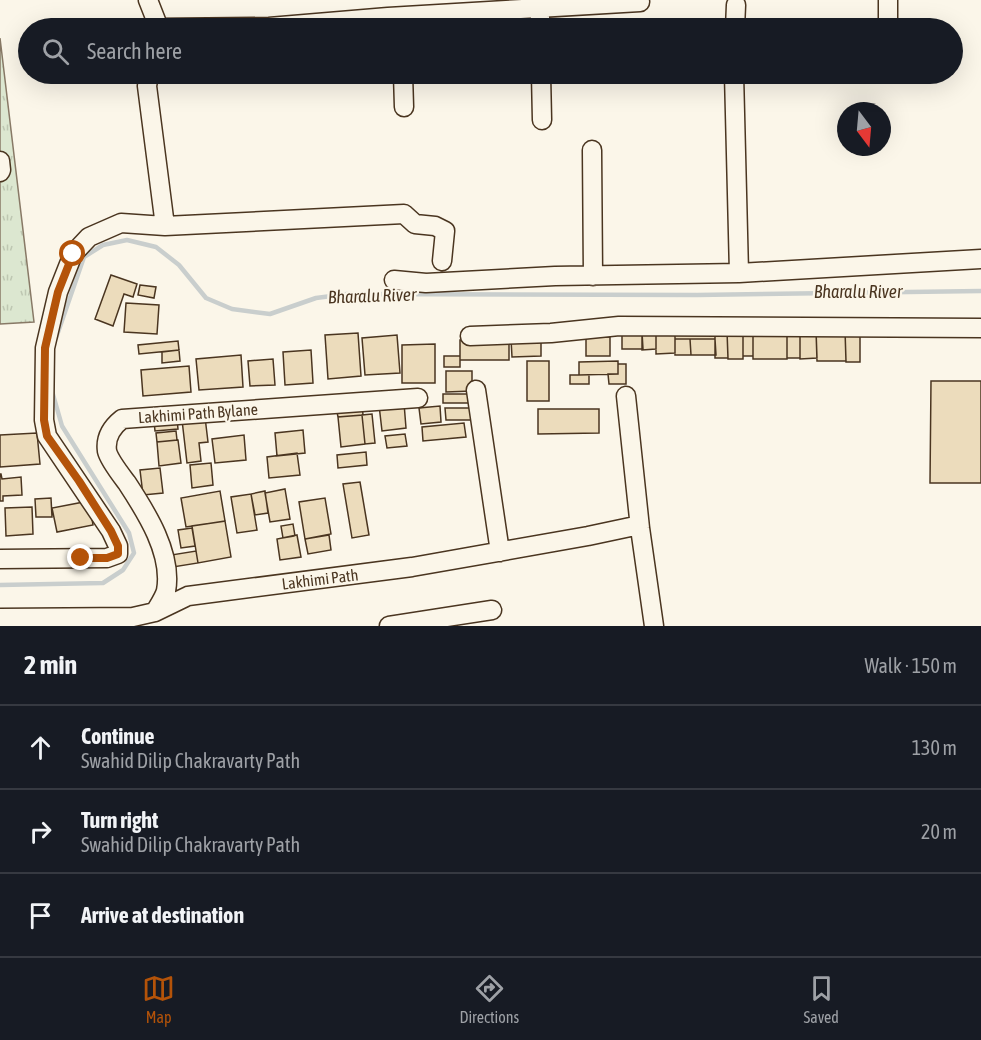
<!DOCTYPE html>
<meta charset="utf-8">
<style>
body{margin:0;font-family:"Asap Condensed",sans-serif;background:#20242c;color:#f1f3f6}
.compass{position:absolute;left:837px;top:102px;width:54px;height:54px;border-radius:50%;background:#171b24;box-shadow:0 6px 24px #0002;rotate:164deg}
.stop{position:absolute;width:18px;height:18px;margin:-14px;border:4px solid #b45309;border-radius:50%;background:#fff}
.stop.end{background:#b45309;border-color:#fff;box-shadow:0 2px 6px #0008}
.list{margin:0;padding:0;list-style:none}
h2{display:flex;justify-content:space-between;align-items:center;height:78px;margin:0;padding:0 24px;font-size:26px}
h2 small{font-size:20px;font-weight:400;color:#9ea1a6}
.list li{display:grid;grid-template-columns:39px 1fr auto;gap:18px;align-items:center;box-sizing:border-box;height:84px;padding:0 24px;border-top:2px solid #363941}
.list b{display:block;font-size:22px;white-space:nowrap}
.list p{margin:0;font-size:20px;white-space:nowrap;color:#9ea1a6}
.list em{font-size:20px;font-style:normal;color:#9ea1a6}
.icon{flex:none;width:33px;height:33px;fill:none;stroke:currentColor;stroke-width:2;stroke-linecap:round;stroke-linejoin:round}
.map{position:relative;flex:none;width:981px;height:626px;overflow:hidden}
.search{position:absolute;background:#171b24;box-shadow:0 6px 24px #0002;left:18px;right:18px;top:18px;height:66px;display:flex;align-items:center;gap:15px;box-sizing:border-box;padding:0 21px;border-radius:33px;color:#9ea1a6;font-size:22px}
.sheet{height:330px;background:#171b24}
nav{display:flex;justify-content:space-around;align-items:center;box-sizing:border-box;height:84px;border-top:2px solid #363941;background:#171b24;font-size:16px;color:#9ea1a6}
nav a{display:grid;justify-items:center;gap:3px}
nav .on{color:#b45309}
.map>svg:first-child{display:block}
.park{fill:url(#park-tufts);stroke:#887966;stroke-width:1.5}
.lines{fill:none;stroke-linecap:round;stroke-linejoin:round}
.stream{stroke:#c9cecd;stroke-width:4.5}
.building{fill:#ecdcbc;stroke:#4a3520;stroke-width:1.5}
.minor-casing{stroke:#4a3520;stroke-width:21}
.minor{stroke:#fbf6e9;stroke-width:18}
.route{stroke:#b45309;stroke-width:8}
.labels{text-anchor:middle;stroke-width:4.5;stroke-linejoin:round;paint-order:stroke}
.street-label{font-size:16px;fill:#4a3520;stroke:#fbf6e9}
.water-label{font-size:18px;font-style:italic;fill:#4a3520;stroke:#fbf6e9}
</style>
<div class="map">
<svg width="981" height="626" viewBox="0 0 981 626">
<defs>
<pattern id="park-tufts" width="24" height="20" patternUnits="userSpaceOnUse" patternTransform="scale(1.5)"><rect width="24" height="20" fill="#dce7d0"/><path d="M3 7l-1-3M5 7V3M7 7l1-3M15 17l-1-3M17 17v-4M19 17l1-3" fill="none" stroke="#bec7b2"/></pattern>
</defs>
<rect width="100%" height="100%" fill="#fbf6e9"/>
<path class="park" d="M0,38L34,322L0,324Z"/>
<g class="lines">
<path class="stream" d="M56,338L84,257L103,245L127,240L156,247L179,265L206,298L232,309L270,314L316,298L347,294L697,295L981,291
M0,585L103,583L123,570L134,553L129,533L62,426L52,391"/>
</g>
<path class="building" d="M111,275L137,284L133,297L124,294L113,326L95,319Z
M140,285L156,287L154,298L138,295Z
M126,303L159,305L157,334L124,332Z
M787,330V359H753V331Z
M787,330H800V358H787Z
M800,330H816L817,358L800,359Z
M816,330H845L846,361H817Z
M845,330H860V362H846Z
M715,331V339H675V332Z
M715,331H727L728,358H715Z
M727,331H743V359H728Z
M743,331H753V356H743Z
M622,332H642L643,349H622Z
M642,332H656V349L642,350Z
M656,332H675V353L656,354Z
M358,333L361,376L328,379L325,335Z
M397,335L400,373L365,375L362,338Z
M586,337H610V356H586Z
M541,338V356L512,357L511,339Z
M675,339H690L691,355H675Z
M690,339H715L716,355H691Z
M460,340H509V360H460Z
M178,341L179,350L139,354L138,345Z
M435,344V383H402V345Z
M179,350L180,361L162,363V352Z
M311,350L313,383L285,385L283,352Z
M241,355L243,387L199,390L196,359Z
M444,356H460V367H444Z
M273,359L275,385L250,386L248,361Z
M527,361H549V401H527Z
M618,361V374L579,375V362Z
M618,364H626V384H609L608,374H618Z
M189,366L191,392L143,396L141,370Z
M446,371H472V391L446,392Z
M570,375H589V384H570Z
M931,381H981V483H930Z
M443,394H470V403H443Z
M404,403L406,428L382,431L379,405Z
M362,404L363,415L338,417L336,407Z
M440,406L441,422L421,424L419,408Z
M445,408H475V420H446Z
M538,409H599V433L538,434Z
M372,414L375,443L365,444L362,415Z
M362,415L365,444L341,447L338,417Z
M205,417L208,442L199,443L201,461L187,463L182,420Z
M177,419L178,429L155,431L154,421Z
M464,423L466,437L423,441L422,427Z
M303,430L305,453L277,456L275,433Z
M176,431L177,440L157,442L156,433Z
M37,433L40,464L0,467V435Z
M405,434L407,446L387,448L385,436Z
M244,435L246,460L215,463L212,439Z
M178,440L181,463L159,466L157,442Z
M366,452L367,465L338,468L337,455Z
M297,453L300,475L269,478L267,457Z
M211,463L213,485L192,488L190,465Z
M160,468L163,493L143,495L140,470Z
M0,474H1L2,479L21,477L22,495L3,496V501H0Z
M360,482L369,535L352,538L343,484Z
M285,489L290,519L270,522L265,493Z
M220,491L225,521L186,527L181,498Z
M265,491L268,513L255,515L251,494Z
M251,494L257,530L237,533L231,497Z
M51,498L52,517H36L35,499Z
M325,498L331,534L305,539L299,502Z
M89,501L93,525L57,532L52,508Z
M32,507L33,534L6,536L5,508Z
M225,521L231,557L198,563L192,526Z
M293,524L295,536L283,538L281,526Z
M192,528L195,546L181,548L178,530Z
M297,535L301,557L280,560L277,539Z
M329,535L331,550L308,554L305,539Z
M196,551L198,563L173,567L171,555Z"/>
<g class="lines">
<defs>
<path id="minor" d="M148,0L159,28
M888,0V24
M540,8V28
M159,28L269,27L388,17L640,2
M735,28L736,5
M149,74L147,86L165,226
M403,74L404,107
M541,74L542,120
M734,74L739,273
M592,150L593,276
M0,161L1,170L0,172
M394,280L426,283L555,276L739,273L981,259
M470,336L551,333L619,326L981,328
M476,390L500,552
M626,396L640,528L654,626
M0,559L107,558L118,554V546L111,531L47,436L44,420L45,348L58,292L73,254L89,237L121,223L165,226L404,214L415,224L435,226L445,231L442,261
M155,612C159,605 164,598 166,591C173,554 146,512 127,483C121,475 109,460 107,451C105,437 112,427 122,419L418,398
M0,618L133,617L155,612L188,596L412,567L588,536L635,526L640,528
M389,626L492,610"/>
</defs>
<use href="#minor" class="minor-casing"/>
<use href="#minor" class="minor"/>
</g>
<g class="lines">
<path class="route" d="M73,254L58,292L45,348L44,420L47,436L79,481L111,531L118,546V554L107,558H81"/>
</g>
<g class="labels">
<g class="street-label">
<text transform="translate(198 413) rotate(-4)" y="6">Lakhimi Path Bylane</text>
<text transform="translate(320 579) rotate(-7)" y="6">Lakhimi Path</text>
</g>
<g class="water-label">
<text x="858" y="298">Bharalu River</text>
<text transform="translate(372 296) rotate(-2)" y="6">Bharalu River</text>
</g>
</g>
</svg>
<svg class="compass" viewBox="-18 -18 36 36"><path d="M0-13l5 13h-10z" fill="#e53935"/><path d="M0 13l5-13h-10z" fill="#9ea1a6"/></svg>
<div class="stop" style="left:73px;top:254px"></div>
<div class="stop end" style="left:81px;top:558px"></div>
<div class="search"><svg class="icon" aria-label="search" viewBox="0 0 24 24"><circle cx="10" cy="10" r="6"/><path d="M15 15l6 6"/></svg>Search here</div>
</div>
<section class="sheet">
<h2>2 min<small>Walk · 150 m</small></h2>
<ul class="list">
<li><svg class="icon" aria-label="ahead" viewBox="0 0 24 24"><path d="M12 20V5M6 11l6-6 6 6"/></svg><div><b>Continue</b><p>Swahid Dilip Chakravarty Path</p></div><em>130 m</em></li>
<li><svg class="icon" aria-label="right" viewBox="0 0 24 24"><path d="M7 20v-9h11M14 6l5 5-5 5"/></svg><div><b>Turn right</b><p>Swahid Dilip Chakravarty Path</p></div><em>20 m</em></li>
<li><svg class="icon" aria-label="arrive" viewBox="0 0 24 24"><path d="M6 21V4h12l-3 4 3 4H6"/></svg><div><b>Arrive at destination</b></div></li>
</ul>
</section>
<nav>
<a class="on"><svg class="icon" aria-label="map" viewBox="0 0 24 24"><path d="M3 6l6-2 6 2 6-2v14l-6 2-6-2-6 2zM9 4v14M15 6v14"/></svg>Map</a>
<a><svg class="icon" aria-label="directions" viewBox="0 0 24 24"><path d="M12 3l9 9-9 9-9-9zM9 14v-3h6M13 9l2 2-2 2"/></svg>Directions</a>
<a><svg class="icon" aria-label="saved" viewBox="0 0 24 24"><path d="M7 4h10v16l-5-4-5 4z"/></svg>Saved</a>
</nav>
